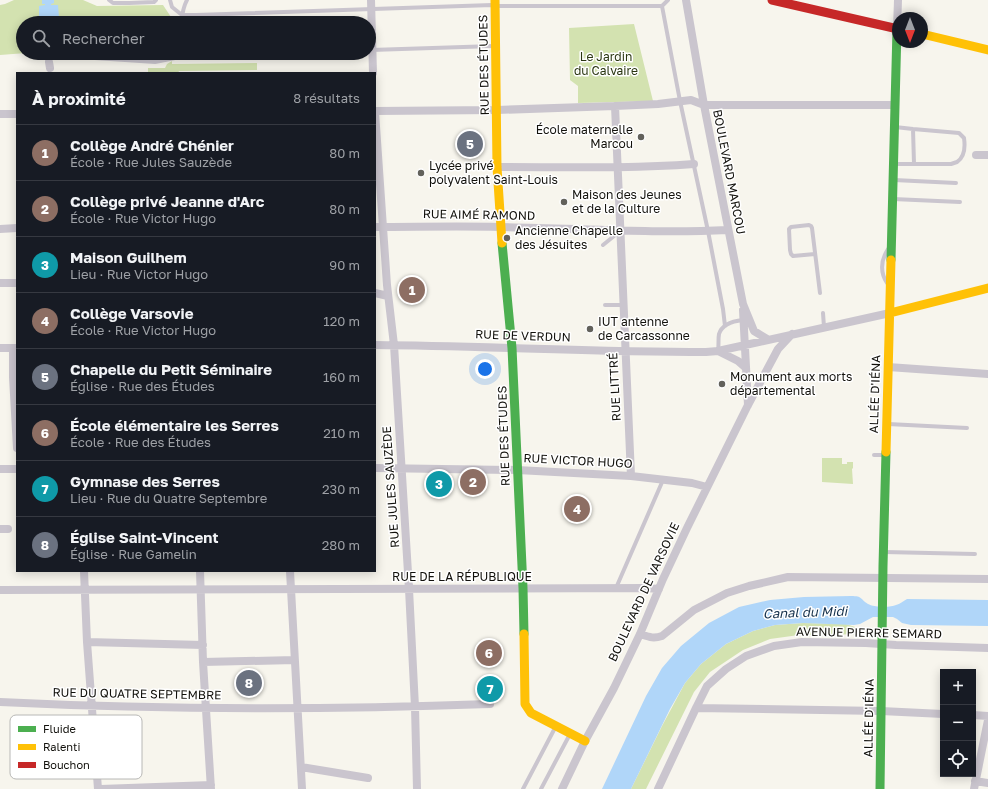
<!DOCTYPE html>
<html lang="fr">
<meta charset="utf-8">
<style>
body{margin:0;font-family:"Golos Text",sans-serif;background:#242831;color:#f1f3f6}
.controls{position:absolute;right:12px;bottom:12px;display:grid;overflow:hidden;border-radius:0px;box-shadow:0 2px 10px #0003}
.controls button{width:36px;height:36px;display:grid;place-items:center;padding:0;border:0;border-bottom:1px solid #363941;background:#171b24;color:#f1f3f6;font:20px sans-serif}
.compass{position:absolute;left:892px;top:12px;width:36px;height:36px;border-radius:50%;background:#171b24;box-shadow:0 2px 10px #0003;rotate:180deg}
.you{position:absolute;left:485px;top:369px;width:14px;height:14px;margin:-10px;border:3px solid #fff;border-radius:50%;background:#1a73e8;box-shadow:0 0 0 6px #1a73e833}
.badge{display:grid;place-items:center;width:26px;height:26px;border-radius:50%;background:#1a73e8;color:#fff;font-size:13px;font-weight:700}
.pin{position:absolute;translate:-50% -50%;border:2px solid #fff;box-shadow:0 1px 4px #0006}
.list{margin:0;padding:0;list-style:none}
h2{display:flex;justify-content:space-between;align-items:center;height:52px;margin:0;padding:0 16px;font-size:17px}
h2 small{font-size:13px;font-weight:400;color:#9ea1a6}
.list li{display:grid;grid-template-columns:26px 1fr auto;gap:12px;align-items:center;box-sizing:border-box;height:56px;padding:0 16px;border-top:1px solid #363941}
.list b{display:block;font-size:15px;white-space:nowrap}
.list p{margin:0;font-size:13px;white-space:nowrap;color:#9ea1a6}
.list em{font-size:13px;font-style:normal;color:#9ea1a6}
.icon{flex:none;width:22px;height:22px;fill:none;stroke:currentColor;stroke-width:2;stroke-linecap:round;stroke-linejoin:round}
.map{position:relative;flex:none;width:988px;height:789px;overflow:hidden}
.search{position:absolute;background:#171b24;box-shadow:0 2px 10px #0003;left:16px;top:16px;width:360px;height:44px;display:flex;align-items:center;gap:10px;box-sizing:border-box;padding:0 14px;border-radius:22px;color:#9ea1a6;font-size:15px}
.panel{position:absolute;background:#171b24;box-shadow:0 2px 10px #0003;left:16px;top:72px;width:360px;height:500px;border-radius:0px}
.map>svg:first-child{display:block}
.green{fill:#d3e2b0}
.water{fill:#b0d6f9}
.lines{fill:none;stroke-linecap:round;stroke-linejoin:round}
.lane{stroke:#cac5ce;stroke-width:4}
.street{stroke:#cac5ce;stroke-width:8}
.fast{stroke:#4caf50;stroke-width:9}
.slow{stroke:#ffc107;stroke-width:9}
.jam{stroke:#c62828;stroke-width:9}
.poi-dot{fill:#62615b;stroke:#fff;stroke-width:1.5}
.labels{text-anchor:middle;stroke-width:3;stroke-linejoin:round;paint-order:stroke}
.park-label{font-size:12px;fill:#2a3611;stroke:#fff}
.street-label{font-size:12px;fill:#12110c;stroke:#fff}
.poi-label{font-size:12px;fill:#12110c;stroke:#fff;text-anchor:start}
.water-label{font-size:13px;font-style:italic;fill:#15314c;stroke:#fff}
.key{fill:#fff;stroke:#b8b8b6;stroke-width:1}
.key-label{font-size:11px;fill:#12110c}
</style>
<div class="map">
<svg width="988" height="789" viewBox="0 0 988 789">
<rect width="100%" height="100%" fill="#f7f5ed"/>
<path class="green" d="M14,0H83L97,6L163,5L171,17L173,23H23V53H26L0,55V5L5,4Z
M634,24L653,101L578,103V86L570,80L569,28Z
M45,53H170V55L154,61L86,54Z
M172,61V64L257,63V70L179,71L178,73H148V68H165L167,64Z
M822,458H842V464H847V462H853V468L852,469L853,484L822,482Z
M803,623L846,624L876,634L799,635L770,639L743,650L710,672L694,692L646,789H631L662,726L685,683L701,664L726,644L753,631L775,625Z"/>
<path class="water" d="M42,0H54V3L51,4V5H58L59,17H56L54,23H43L41,18H39V6L45,5V4H42Z
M851,596C863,596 860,599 868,604C873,607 890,608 896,605C900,604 903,601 907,599L988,600V626L911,625L902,623L897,619L893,617H873L860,624L854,625L803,623L775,625L753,631L726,644L701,664L685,683L670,709L631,789H602L646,696L662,668L681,646L709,623L739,607L770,600L804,597Z"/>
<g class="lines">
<path class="lane" d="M109,0L113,3H129L154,2L156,0
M170,0L172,7L182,15H196L492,5L495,6H662L668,0
M662,6L680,101L708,231L723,309L725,326
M181,23C182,15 183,7 187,0
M371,50L494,46
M95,58L155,62L175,58L183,53
M913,129L914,164
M894,164H951C951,164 957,162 957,162C965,157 965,145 964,138L959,133L913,129L895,127
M894,180L956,183
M893,199L960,202
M603,245L619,232
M815,254L793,256L791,254L790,250L789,229L791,227L809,225L811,226L812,228L820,293
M887,283C880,272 881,260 888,249
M605,305H624
M823,313L824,327
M718,351C719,345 718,339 719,334C722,324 734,321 743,320
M888,424L967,428
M874,455H885
M884,552L975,554
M616,588L663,480
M523,789L556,726
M541,789L570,734"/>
<path class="street" d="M371,0L373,73
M686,0L704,105L743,304L754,331L767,339
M897,29L898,0
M49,62L50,68
M615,106L631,476
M375,111L497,110L615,106L658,104L691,100L704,105H895
M375,112L387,285L394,345L409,589L415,707L417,789
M0,114H17
M976,155H988
M497,167C563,167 628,169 694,164
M375,227C417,227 458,226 500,227C576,228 652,234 728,230
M0,229L17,228
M0,283H17
M375,293L388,296
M743,310L748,405
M375,345C485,346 596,352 706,352L718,351L890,313
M0,348H17
M13,348V377L17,448
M718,351L738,361L746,368
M888,367L988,374
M375,468L517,470L631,476L692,483L707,487
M0,469H17
M0,529H8
M84,571L87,642L98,789
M200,571L203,662L211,789
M290,571L302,789
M0,590L646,588L659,589
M640,634C649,637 653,639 662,636L694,610L727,593L749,586L788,577L988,579
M87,642L203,645
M203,662L295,660
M0,702C163,710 327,710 490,704
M696,708L881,711L943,714
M973,715L988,716
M301,767L368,778
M975,781L988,783
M101,789L211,785
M562,789L585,741L614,688L640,634L663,579L687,528L748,405L778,349L792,334
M658,789L696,708L707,686L726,669L746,656L774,646L802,642L866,643L896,645L988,648
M974,789L988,720"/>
<path class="fast" d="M502,243L512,348L523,588L524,634
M891,260L897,29
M880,789L883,566L886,452"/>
<path class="slow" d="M495,0L497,167L502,243
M922,34L988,50
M890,313L988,288
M886,452L891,260
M524,634L525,704L531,713L585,741"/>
<path class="jam" d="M772,0L898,29"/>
</g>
<g class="poi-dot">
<circle cx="641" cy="137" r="4"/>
<circle cx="421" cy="173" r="4"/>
<circle cx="564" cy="202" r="4"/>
<circle cx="507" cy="238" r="4"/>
<circle cx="590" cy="329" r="4"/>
<circle cx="722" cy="384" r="4"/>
</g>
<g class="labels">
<g class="park-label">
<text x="606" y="61">Le Jardin<tspan x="606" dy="14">du Calvaire</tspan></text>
</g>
<g class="street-label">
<text transform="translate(484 65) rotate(-91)" y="4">RUE DES ÉTUDES</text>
<text transform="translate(729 172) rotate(79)" y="4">BOULEVARD MARCOU</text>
<text transform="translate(479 215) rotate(1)" y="4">RUE AIMÉ RAMOND</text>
<text transform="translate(523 336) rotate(2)" y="4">RUE DE VERDUN</text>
<text transform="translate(615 387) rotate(-93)" y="4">RUE LITTRÉ</text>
<text transform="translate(875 394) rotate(-88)" y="4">ALLÉE D'IÉNA</text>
<text transform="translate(504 436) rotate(-92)" y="4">RUE DES ÉTUDES</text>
<text transform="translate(578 461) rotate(3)" y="4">RUE VICTOR HUGO</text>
<text transform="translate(391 487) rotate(-94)" y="4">RUE JULES SAUZÈDE</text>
<text x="462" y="581">RUE DE LA RÉPUBLIQUE</text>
<text transform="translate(644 592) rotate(-65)" y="4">BOULEVARD DE VARSOVIE</text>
<text transform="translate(869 633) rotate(1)" y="4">AVENUE PIERRE SEMARD</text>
<text transform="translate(137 694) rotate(1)" y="4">RUE DU QUATRE SEPTEMBRE</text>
<text transform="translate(869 718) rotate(-89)" y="4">ALLÉE D'IÉNA</text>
</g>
<g class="poi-label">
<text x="633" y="134" text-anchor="end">École maternelle<tspan x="633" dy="14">Marcou</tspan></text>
<text x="429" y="170">Lycée privé<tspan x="429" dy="14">polyvalent Saint-Louis</tspan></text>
<text x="572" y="199">Maison des Jeunes<tspan x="572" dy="14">et de la Culture</tspan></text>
<text x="515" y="235">Ancienne Chapelle<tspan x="515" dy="14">des Jésuites</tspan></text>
<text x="598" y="326">IUT antenne<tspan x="598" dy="14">de Carcassonne</tspan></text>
<text x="730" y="381">Monument aux morts<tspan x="730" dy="14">départemental</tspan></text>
</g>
<g class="water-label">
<text transform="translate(805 612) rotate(-2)" y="5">Canal du Midi</text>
</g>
</g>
<rect x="10" y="715" width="132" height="64" rx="6" class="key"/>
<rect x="18" y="726" width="18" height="6" fill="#4caf50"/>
<rect x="18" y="744" width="18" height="6" fill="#ffc107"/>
<rect x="18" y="762" width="18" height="6" fill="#c62828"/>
<g class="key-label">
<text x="43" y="733">Fluide</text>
<text x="43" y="751">Ralenti</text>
<text x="43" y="769">Bouchon</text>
</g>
</svg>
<div class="controls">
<button>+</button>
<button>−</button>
<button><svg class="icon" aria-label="locate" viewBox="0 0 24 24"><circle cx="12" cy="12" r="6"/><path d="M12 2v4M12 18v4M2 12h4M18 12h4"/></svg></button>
</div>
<svg class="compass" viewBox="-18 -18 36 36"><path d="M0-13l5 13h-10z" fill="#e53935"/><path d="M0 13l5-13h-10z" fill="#9ea1a6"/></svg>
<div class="you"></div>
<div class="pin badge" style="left:412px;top:290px;background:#8d6e63">1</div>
<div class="pin badge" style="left:473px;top:482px;background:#8d6e63">2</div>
<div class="pin badge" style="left:439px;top:484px;background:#0f9aa8">3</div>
<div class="pin badge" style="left:577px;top:509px;background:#8d6e63">4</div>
<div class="pin badge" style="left:470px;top:144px;background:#6b7280">5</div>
<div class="pin badge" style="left:489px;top:653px;background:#8d6e63">6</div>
<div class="pin badge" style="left:490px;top:689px;background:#0f9aa8">7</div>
<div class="pin badge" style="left:249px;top:683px;background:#6b7280">8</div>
<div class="search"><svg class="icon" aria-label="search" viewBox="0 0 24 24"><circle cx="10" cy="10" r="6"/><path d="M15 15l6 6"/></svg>Rechercher</div>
<section class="panel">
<h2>À proximité<small>8 résultats</small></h2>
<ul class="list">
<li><span class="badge" style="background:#8d6e63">1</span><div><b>Collège André Chénier</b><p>École · Rue Jules Sauzède</p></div><em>80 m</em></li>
<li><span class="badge" style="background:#8d6e63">2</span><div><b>Collège privé Jeanne d'Arc</b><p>École · Rue Victor Hugo</p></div><em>80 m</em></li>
<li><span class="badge" style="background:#0f9aa8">3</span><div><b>Maison Guilhem</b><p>Lieu · Rue Victor Hugo</p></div><em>90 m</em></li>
<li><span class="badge" style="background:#8d6e63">4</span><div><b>Collège Varsovie</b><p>École · Rue Victor Hugo</p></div><em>120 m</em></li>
<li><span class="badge" style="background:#6b7280">5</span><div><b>Chapelle du Petit Séminaire</b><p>Église · Rue des Études</p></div><em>160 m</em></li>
<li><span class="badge" style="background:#8d6e63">6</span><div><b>École élémentaire les Serres</b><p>École · Rue des Études</p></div><em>210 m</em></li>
<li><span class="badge" style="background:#0f9aa8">7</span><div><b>Gymnase des Serres</b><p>Lieu · Rue du Quatre Septembre</p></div><em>230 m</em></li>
<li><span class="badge" style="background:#6b7280">8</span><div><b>Église Saint-Vincent</b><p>Église · Rue Gamelin</p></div><em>280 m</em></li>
</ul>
</section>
</div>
